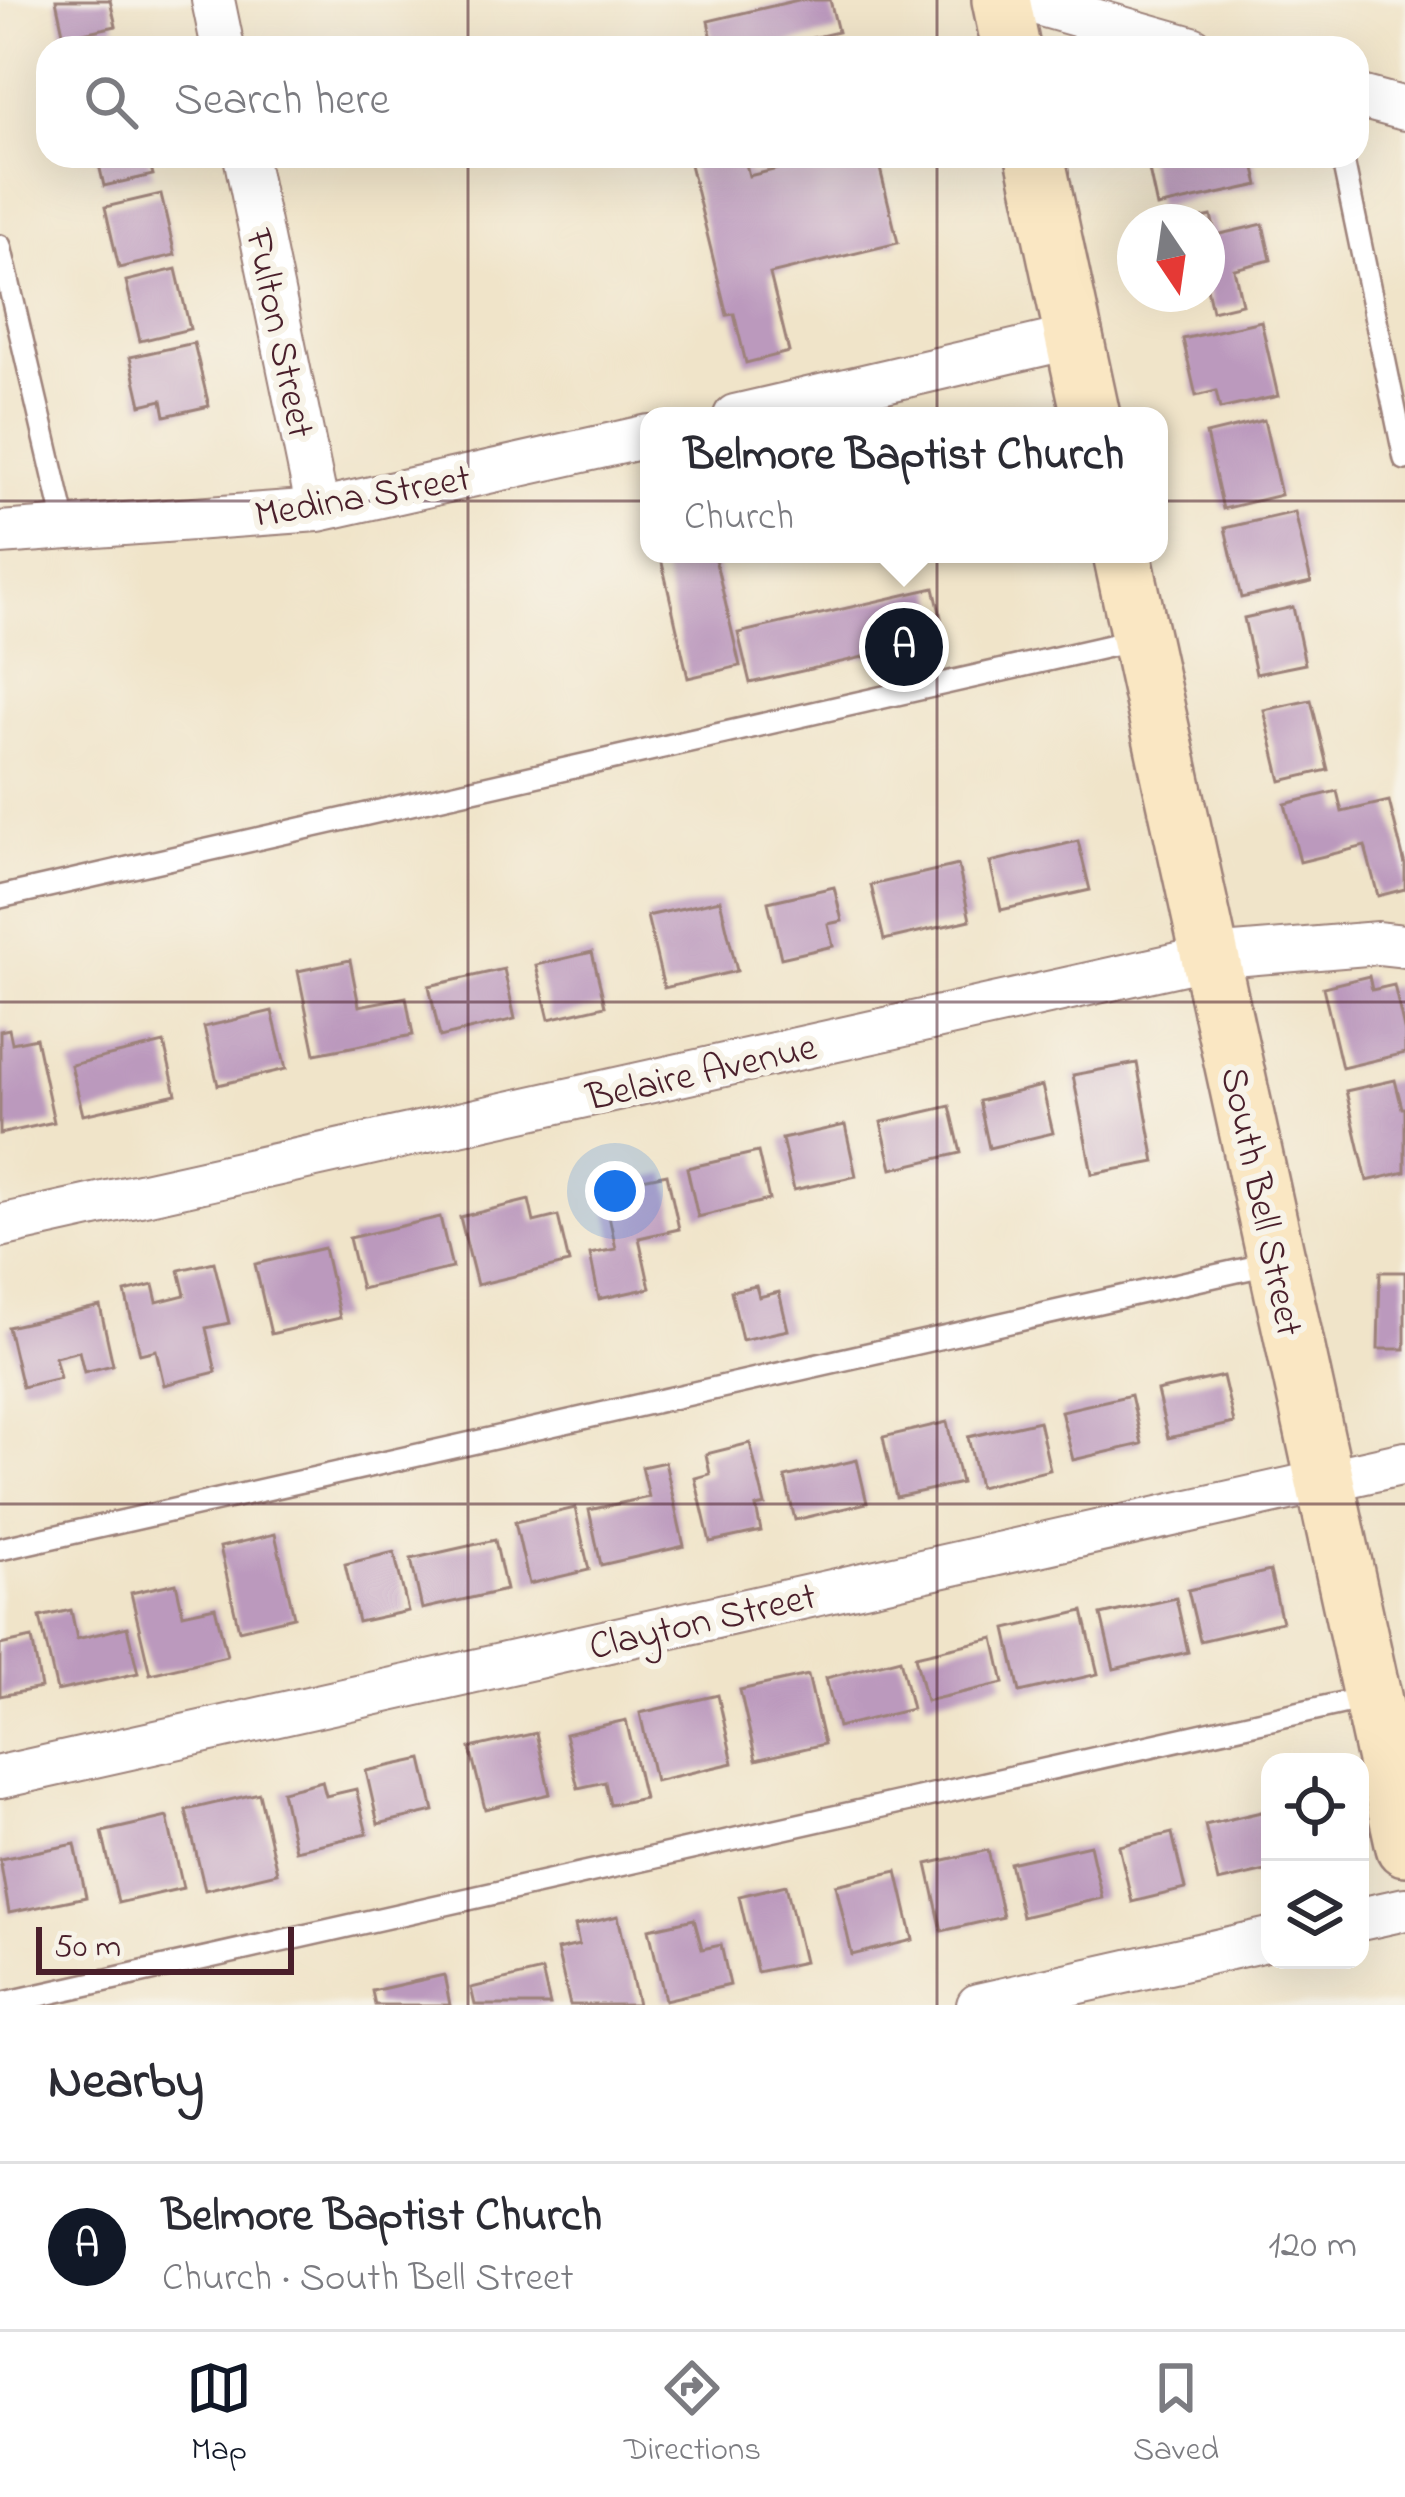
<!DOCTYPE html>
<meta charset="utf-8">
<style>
body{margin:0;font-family:"Indie Flower",sans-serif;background:#f7f7f7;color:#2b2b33}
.controls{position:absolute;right:36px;bottom:36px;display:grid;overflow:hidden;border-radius:24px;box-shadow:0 12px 48px #0002}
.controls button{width:108px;height:108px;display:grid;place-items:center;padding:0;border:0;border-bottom:3px solid #e1e1e2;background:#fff;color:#2b2b33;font:60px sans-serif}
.compass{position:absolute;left:1117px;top:204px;width:108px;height:108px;border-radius:50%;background:#fff;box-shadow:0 12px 48px #0002;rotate:167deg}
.scale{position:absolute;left:36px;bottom:30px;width:258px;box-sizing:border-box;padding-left:12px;border:6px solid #4a1f2b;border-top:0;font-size:33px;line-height:42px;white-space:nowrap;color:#4a1f2b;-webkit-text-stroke:9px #f7f3e8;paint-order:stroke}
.you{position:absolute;left:615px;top:1191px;width:42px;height:42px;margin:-30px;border:9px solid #fff;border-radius:50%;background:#1a73e8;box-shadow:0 0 0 18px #1a73e833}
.badge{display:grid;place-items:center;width:78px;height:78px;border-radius:50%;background:#111827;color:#fff;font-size:39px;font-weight:700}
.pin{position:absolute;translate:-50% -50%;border:6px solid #fff;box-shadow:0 3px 12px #0006}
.popup{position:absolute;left:640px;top:407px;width:528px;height:156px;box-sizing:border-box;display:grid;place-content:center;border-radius:24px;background:#fff;filter:drop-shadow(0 3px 9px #0005);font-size:39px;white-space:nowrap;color:#7c7c81}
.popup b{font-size:45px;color:#2b2b33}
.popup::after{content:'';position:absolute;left:50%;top:100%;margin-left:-24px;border:24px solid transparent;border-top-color:#fff}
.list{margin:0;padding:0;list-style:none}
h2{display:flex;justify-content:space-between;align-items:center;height:156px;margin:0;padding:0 48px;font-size:51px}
h2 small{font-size:39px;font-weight:400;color:#7c7c81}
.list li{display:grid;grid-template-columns:78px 1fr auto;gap:36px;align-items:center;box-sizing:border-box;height:168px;padding:0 48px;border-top:3px solid #e1e1e2}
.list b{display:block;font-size:45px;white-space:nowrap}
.list p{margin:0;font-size:39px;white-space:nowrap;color:#7c7c81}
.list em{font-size:39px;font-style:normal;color:#7c7c81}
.icon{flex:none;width:66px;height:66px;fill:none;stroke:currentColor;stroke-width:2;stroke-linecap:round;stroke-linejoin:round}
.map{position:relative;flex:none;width:1405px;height:2005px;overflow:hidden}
.search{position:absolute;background:#fff;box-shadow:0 12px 48px #0002;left:36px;right:36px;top:36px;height:132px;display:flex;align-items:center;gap:30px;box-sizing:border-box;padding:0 42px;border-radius:36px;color:#7c7c81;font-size:45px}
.sheet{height:324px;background:#fff}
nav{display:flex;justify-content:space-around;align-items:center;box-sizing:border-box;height:168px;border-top:3px solid #e1e1e2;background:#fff;font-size:33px;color:#7c7c81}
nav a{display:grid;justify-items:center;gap:6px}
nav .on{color:#111827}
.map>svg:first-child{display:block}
.building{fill:#bb99bd}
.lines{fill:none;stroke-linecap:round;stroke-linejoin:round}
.service-casing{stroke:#9d827a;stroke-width:26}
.minor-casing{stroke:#9d827a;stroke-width:46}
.secondary-casing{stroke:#9d827a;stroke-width:62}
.service{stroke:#fff;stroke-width:21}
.minor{stroke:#fff;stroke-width:42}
.secondary{stroke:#fae7c3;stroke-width:57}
.grid{fill:none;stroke:#4a1f2b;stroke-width:3;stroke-opacity:0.55}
.labels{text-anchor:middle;stroke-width:12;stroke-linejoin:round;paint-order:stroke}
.street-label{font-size:39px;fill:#4a1f2b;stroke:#f7f3e8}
</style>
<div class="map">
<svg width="1405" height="2005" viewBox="0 0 1405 2005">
<rect width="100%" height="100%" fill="#f7f3e8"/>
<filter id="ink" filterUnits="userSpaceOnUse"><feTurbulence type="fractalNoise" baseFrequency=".00833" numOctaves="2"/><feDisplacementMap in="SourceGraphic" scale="24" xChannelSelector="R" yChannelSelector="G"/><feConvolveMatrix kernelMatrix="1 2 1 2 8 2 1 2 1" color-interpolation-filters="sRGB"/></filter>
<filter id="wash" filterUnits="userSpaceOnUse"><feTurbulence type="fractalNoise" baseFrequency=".004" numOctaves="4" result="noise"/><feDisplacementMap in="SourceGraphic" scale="48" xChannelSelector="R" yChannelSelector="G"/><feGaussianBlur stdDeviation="2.7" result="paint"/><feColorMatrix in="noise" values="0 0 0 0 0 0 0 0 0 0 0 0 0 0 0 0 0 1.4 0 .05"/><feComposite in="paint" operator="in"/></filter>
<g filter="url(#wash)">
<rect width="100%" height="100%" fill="#f0e4c9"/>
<g id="blocks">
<path class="building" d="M56,0H110L116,26L64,37Z
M798,0H830L838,32L769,48H714L708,21Z
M97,156H148L153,175L104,186Z
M688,156H744L749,176L831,156H877L898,243L770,274L789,352L746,363L734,314L727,315Z
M1146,156H1252L1259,185L1157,207Z
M161,194L175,255L119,268L105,207Z
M1211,216L1216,235L1263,224L1271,260L1234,269L1242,304L1212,311L1207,288V222L1193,220Z
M176,269L190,329L140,341L126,281Z
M1261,321L1278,396L1220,409L1216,391L1196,396L1183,339Z
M194,343L209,406L165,416L162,400L141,405L130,357Z
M1264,420L1281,495L1223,509L1206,434Z
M1295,512L1311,582L1241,598L1225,528Z
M660,554H714L740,666L688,678Z
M934,588L946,638L750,683L738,633Z
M1293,607L1305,664L1256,674L1244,618Z
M1311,700L1328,770L1281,781L1264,710Z
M1337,791L1342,812L1389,801L1405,865V889L1378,896L1365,846L1300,862L1285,804Z
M1078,841L1090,890L1001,910L990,862Z
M958,865L970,920L884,940L871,885Z
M834,887L842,921L828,924L833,946L781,958L768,902Z
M720,900L737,971L664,988L647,916Z
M592,952L605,1006L549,1019L536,965Z
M350,960L359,1006L406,997L413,1035L315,1054L298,971Z
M504,969L515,1019L440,1037L429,986Z
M1369,976L1372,990L1394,985L1405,1033V1053L1342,1068L1323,987Z
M272,1011L286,1069L218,1085L204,1027Z
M9,1029L12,1043L36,1038L54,1122L0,1134V1031Z
M164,1043L176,1094L83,1115L71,1065Z
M1137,1063L1155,1162L1092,1174L1073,1075Z
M1395,1080L1402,1108H1405V1172L1367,1181L1346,1091Z
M1042,1086L1053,1133L989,1148L979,1101Z
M950,1106L961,1153L892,1169L881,1122Z
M845,1125L856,1176L794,1190L782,1139Z
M758,1152L769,1200L698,1217L687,1168Z
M667,1174L679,1229L639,1238L650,1288L599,1299L590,1254L616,1249L603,1187Z
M529,1200L534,1222L558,1216L569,1263L477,1285L460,1217Z
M440,1217L452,1268L361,1289L349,1238Z
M324,1248L340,1318L271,1334L255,1264Z
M214,1262L229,1323L206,1328L216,1372L164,1385L156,1350L140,1354L125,1292L153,1285L157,1302L185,1295L179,1270Z
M1380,1272H1405V1349H1378Z
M756,1286L759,1297L779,1292L788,1330L742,1340L731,1291Z
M100,1306L113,1365L84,1372L79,1351L55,1357L60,1378L22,1387L8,1327Z
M1223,1376L1234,1423L1168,1438L1157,1391Z
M1131,1395L1142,1444L1073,1460L1061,1411Z
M1039,1421L1050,1470L979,1487L968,1437Z
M947,1422L961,1483L896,1497L883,1437Z
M750,1443L765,1505L756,1507L761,1531L710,1542L695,1478L710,1474L706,1454Z
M857,1460L867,1503L795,1520L785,1477Z
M665,1462L684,1546L601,1565L589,1510L649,1497L642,1467Z
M575,1508L589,1570L529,1584L515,1522Z
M275,1534L294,1617L239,1630L220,1547Z
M495,1540L506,1590L422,1609L411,1559Z
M394,1552L408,1611L358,1622L345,1564Z
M1270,1571L1282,1622L1200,1641L1188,1590Z
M176,1583L183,1614L215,1607L227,1656L150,1674L131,1593Z
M1176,1598L1188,1652L1114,1669L1101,1615Z
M71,1610L77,1639L127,1627L138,1673L57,1691L40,1617Z
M1083,1611L1098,1674L1020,1692L1006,1629Z
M32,1638L41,1688L0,1696V1645Z
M994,1638L1004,1683L926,1701L915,1656Z
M900,1659L912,1709L838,1727L826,1678Z
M808,1675L824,1744L756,1760L740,1690Z
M718,1695L733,1763L655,1781L640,1713Z
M626,1720L644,1798L610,1805L605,1782L578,1788L565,1734Z
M536,1733L550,1794L485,1809L470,1748Z
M422,1759L434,1811L378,1824L366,1771Z
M322,1781L326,1796L356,1789L367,1834L295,1850L282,1791Z
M259,1793L277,1873L205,1890L186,1810Z
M1270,1810V1870L1218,1882L1205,1825Z
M167,1817L183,1888L118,1903L102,1832Z
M1172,1833L1185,1889L1132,1902L1119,1846Z
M75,1844L86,1897L9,1913L0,1859Z
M1090,1845L1102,1898L1022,1917L1010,1863Z
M988,1850L1003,1917L942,1931L927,1864Z
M897,1871L913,1940L852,1955L836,1885Z
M786,1885L804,1962L757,1972L739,1896Z
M618,1916L638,2005H570L557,1950L579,1945L575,1926Z
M694,1919L702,1949L721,1945L730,1985L665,2000L649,1929Z
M542,1971L550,2005H475L471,1988Z
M444,1975L450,2005H375L372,1991Z"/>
</g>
</g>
<g filter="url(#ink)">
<use href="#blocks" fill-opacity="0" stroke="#9d827a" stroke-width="3"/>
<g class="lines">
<defs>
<path id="service" d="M1342,156L1405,459
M0,246L66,528
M0,897L1140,639
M0,1549L1277,1262
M0,2004L1369,1697"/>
<path id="minor" d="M213,0L223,48
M1024,0L1192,48
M1357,96L1405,109
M245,156L318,510
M735,416L1074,337
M0,533L318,510L649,436
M0,1226L1210,957L1378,943L1405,946
M0,1777L1405,1463
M1360,1919L1405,1909
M978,2005L1270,1939"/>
<path id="secondary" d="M1001,0L1011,48
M1035,156L1091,416
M1122,554L1405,1847"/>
</defs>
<use href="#service" class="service-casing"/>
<use href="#minor" class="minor-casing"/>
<use href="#secondary" class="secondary-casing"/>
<use href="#service" class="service"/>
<use href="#minor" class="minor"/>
<use href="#secondary" class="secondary"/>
</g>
</g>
<path class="grid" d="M468,0V48M937,0V48M468,156V2005M937,156V2005M0,501H1405M0,1002H1405M0,1504H1405"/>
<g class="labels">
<g class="street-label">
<text transform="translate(282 333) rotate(78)" y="14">Fulton Street</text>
<text transform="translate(362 494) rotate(-10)" y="14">Medina Street</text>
<text transform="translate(701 1070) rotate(-13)" y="14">Belaire Avenue</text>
<text transform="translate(1264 1201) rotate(78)" y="14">South Bell Street</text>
<text transform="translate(702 1619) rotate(-13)" y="14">Clayton Street</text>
</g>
</g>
</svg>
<div class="controls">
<button><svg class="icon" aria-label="locate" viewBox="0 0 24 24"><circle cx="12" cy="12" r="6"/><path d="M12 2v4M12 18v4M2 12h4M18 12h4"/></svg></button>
<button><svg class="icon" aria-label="layers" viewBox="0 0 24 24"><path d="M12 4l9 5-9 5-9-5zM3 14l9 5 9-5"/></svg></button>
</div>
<svg class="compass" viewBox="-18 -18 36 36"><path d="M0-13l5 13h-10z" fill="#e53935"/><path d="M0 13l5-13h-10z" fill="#7c7c81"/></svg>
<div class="scale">50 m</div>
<div class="you"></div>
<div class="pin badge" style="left:904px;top:647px">A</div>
<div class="popup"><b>Belmore Baptist Church</b>Church</div>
<div class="search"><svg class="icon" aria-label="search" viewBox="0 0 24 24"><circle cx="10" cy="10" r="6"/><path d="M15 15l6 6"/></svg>Search here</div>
</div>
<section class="sheet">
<h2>Nearby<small></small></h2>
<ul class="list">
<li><span class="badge">A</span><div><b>Belmore Baptist Church</b><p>Church · South Bell Street</p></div><em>120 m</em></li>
</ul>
</section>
<nav>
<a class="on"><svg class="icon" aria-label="map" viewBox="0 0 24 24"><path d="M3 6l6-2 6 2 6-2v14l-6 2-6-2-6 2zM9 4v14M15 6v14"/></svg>Map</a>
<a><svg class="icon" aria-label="directions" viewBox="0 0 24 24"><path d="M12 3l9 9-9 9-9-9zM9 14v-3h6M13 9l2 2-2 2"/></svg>Directions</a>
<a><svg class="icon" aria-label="saved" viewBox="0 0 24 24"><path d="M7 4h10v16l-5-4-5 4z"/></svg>Saved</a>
</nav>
